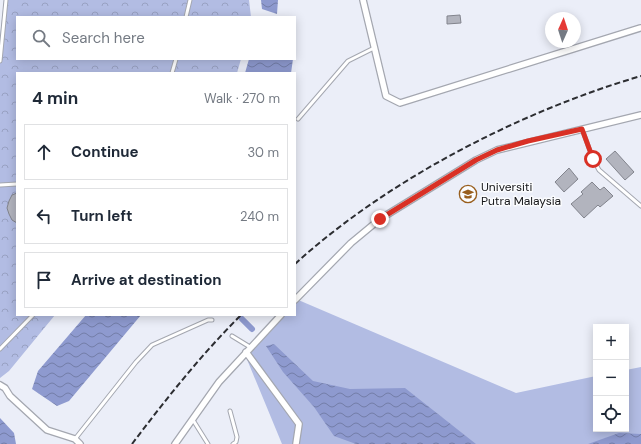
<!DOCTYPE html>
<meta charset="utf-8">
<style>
body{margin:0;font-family:"DM Sans",sans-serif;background:#f6f6f7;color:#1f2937}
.controls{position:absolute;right:12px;bottom:12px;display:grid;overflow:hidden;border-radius:0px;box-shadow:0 2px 10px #0003}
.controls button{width:36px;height:36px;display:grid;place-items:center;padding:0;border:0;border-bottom:1px solid #e0e1e3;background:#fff;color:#1f2937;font:20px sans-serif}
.compass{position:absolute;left:545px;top:12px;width:36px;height:36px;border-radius:50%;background:#fff;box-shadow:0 2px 10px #0003;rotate:3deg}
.stop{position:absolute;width:12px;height:12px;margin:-9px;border:3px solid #d93025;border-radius:50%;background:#fff}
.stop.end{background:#d93025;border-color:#fff;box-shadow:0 1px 4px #0008}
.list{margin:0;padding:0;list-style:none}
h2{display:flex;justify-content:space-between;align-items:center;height:52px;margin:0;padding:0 16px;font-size:17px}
h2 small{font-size:13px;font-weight:400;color:#747a83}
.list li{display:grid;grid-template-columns:26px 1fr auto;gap:12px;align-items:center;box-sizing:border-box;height:56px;margin:0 8px 8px;padding:0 8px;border:1px solid #e0e1e3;border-radius:0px}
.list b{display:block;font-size:15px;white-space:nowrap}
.list em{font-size:13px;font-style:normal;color:#747a83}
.icon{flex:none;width:22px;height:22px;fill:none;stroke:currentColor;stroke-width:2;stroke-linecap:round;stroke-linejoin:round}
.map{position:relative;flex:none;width:641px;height:444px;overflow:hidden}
.search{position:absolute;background:#fff;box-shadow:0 2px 10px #0003;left:16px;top:16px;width:280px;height:44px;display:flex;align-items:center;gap:10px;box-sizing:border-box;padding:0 14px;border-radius:0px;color:#747a83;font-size:15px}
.panel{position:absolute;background:#fff;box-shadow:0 2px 10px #0003;left:16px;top:72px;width:280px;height:244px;border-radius:0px}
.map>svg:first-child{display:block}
.grass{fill:#b2bce3}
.forest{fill:url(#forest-crowns)}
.water{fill:url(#water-waves)}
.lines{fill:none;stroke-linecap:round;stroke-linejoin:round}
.canal{stroke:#8e9acf;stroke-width:6}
.building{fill:#b2b4be;stroke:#82848d}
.service-casing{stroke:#a4a7b0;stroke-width:5}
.minor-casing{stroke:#a4a7b0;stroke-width:8}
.service{stroke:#fff;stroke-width:3}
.minor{stroke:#fff;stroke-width:5.5}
.rail{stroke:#2c2d31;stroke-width:2;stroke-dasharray:6 3;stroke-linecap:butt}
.route{stroke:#d93025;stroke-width:5}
.labels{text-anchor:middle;stroke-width:3;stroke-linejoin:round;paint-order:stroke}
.poi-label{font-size:12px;fill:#151619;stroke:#fbfcfe;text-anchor:start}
</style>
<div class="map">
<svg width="641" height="444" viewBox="0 0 641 444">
<defs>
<pattern id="forest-crowns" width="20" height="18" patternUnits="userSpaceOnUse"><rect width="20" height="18" fill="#b2bce3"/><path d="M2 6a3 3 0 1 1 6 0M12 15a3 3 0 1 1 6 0" fill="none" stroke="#98a1c2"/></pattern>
<pattern id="water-waves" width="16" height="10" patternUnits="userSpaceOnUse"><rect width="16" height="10" fill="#8e9acf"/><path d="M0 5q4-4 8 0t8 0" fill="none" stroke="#737da7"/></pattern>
</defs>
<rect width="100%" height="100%" fill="#ebeef8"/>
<path class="grass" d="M296,299L516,393L596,376V429H626V370L641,367V444H282L246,357L283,315H295V301Z"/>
<path class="forest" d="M4,0H249L251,17H17V59H241L237,73H17V315H55L9,371L0,378V38Z"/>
<path class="water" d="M261,0H278L277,14L262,9Z
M249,59H293L291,73H245Z
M86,315H141L69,401L57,406L32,389L38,371Z
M274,344L313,381L350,389L405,388L476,444H356L334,436L314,407L283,372L266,346Z
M0,418L14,433L16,444H0Z
M619,433L641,434V444H588Z"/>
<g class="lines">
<path class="canal" d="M242,319L252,329"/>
</g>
<path class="building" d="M460,15L461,23L447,24V16Z
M615,151L634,172L625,180L606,159Z
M569,168L578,179L564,192L555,182Z
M592,182L600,190L604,187L613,196L600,207L598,205L584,218L571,204L583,194L581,192Z
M17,193V223L12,220L9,214L7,208L9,201L12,195Z"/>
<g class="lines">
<defs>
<path id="service" d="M186,17L190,0
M0,61L6,0
M172,73L176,59
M298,119L348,61L374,48
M582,129L593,159L599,170L641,206
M0,185L17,184
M232,336L250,347
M0,349L33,315
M230,411L237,437L236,442L233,444
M193,420L208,444
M75,439L136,362L152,345L208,320H212"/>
<path id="minor" d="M363,0L386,96L400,103L640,28
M295,300L351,243L380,219L476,160L497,150L641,115
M246,352L299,424L296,444
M0,385L5,388L10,396L47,430L75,439L80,444
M175,444L219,382L281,315"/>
</defs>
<use href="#service" class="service-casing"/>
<use href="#minor" class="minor-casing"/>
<use href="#service" class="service"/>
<use href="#minor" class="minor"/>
<path class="rail" d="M295,264C387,180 521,111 641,76
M132,444C166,399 201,355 241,315"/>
</g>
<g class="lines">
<path class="route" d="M380,219L476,160L497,150L528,141L582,129L593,159"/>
</g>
<defs>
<symbol id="university-ring" viewBox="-11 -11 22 22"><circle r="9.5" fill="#fbfcfe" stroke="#985e1d" stroke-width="1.5"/><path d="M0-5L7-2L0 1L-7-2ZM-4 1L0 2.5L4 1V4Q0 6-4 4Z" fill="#985e1d"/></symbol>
</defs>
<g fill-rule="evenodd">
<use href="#university-ring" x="458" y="184" width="20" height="20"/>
</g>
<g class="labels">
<g class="poi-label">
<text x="481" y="191">Universiti<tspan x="481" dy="14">Putra Malaysia</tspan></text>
</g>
</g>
</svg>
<div class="controls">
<button>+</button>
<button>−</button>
<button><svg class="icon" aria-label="locate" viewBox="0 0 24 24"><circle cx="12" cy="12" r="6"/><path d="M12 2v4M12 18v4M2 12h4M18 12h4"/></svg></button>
</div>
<svg class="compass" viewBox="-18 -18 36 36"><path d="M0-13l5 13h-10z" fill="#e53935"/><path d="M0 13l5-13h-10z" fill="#747a83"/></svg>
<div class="stop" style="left:593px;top:159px"></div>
<div class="stop end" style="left:380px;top:219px"></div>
<div class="search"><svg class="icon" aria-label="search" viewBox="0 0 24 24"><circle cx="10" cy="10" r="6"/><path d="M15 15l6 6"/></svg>Search here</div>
<section class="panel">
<h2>4 min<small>Walk · 270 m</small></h2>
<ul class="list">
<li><svg class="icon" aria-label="ahead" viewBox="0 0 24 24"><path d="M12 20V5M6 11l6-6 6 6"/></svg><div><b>Continue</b></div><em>30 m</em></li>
<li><svg class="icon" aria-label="left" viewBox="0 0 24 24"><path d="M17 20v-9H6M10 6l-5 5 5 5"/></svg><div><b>Turn left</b></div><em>240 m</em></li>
<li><svg class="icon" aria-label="arrive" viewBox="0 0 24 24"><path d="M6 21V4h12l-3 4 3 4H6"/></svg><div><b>Arrive at destination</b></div></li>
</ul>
</section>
</div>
